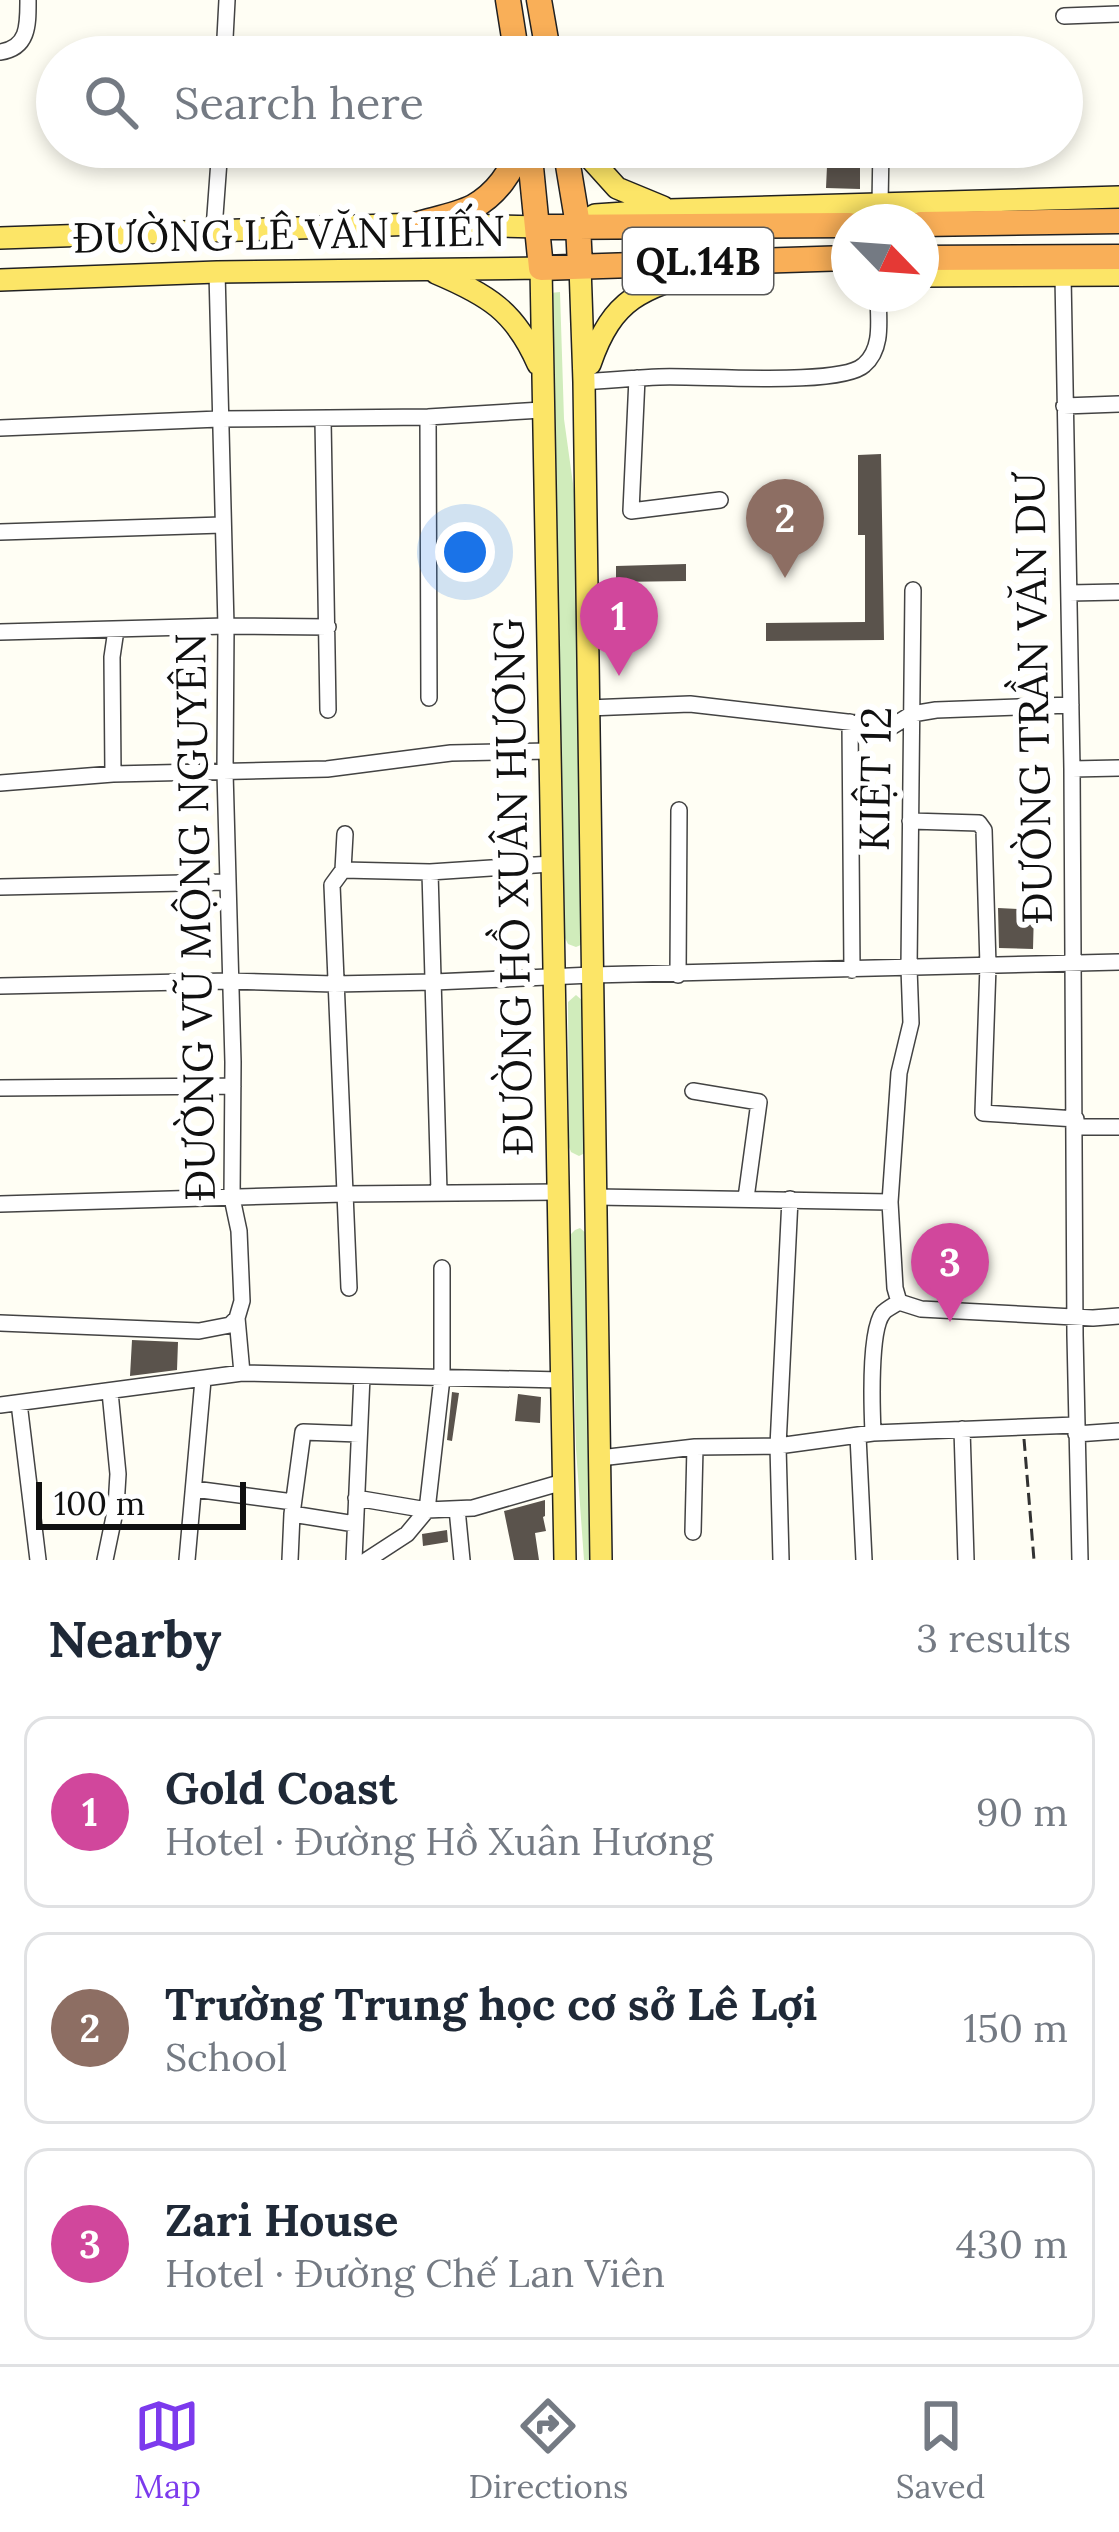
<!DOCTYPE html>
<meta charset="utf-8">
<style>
body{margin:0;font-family:Lora,serif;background:#f6f6f7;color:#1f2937}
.compass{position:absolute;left:831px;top:204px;width:108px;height:108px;border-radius:50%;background:#fff;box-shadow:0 6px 18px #0003;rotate:115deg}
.scale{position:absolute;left:36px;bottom:30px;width:210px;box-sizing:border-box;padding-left:12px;border:6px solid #101010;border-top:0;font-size:33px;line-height:42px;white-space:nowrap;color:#101010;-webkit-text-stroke:9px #fff;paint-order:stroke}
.you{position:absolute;left:465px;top:552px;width:42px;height:42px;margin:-30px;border:9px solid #fff;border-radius:50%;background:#1a73e8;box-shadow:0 0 0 18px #1a73e833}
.badge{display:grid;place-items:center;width:78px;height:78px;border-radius:50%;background:#7c3aed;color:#fff;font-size:39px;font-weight:700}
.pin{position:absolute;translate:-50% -99px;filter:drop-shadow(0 3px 6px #0008)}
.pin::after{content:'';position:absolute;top:63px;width:42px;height:36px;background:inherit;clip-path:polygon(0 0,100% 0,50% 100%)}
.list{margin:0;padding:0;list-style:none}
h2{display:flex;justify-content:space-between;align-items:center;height:156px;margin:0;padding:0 48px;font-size:51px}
h2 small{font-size:39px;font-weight:400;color:#747a83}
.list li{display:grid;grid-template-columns:78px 1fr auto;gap:36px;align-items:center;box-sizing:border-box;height:192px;margin:0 24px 24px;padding:0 24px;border:3px solid #e0e1e3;border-radius:24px}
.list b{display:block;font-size:45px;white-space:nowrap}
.list p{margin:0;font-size:39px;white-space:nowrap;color:#747a83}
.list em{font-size:39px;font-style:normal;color:#747a83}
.icon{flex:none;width:66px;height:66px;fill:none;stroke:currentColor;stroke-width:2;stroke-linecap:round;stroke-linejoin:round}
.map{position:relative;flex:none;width:1119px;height:1560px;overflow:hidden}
.search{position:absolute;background:#fff;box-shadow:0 6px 18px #0003;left:36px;right:36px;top:36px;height:132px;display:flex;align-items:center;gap:30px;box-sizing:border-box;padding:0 42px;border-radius:66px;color:#747a83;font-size:45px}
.sheet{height:804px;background:#fff}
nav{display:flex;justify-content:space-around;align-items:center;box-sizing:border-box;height:168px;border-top:3px solid #e0e1e3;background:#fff;font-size:33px;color:#747a83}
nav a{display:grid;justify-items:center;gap:6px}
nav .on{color:#7c3aed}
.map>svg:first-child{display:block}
.green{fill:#d0ecbb}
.building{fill:#5a534c}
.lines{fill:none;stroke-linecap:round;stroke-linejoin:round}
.minor-casing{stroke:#434343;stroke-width:18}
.major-casing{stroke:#212121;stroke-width:24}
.highway-casing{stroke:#212121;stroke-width:27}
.path{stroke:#323232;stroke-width:3;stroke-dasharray:12 6;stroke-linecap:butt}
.minor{stroke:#fff;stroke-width:15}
.major{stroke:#fce567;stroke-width:21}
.highway{stroke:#f9af58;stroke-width:24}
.labels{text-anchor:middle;stroke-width:12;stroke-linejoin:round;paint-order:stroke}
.shield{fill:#fff;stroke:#585858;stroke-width:3}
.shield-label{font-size:39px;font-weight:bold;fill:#101010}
.street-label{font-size:42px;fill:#101010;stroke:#fff}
</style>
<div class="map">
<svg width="1119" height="1560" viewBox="0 0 1119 1560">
<rect width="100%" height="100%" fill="#fffef4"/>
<path class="green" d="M560,292L564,419L574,491L585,936L583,944L576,947L568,944L565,938L550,293Z
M576,995L584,1002L585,1153L579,1156L571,1152L569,1147L568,1002Z
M580,1228L588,1235L595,1560H584L576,1449L570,1235L575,1230Z"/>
<path class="building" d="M827,166L860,167V189L826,188Z
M881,454L884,640L766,641V623L865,622V535H858V455Z
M686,564V581L616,582V566Z
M998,908L1034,910L1033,949L999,948Z
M132,1340L178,1342L177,1370L130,1376Z
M452,1392L459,1393L452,1441L447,1440Z
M518,1394L541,1397L540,1423L515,1421Z
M545,1500V1516L543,1517L546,1531L535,1533L539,1560H514L504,1511Z
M447,1530L448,1542L423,1546L422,1534Z"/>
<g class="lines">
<defs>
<path id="minor" d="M1064,16L1119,14
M0,52C29,48 28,24 28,0
M224,57L227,0
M934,57L943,56
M880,204L881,147
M214,229L220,147
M1063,276L1072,769L1075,1335L1080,1560
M637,378L631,511L720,500
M584,382C609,380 634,378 659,377C699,375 840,387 864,365C884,348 878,318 878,294
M1064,406L1119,404
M428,417L429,698
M323,420L328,710
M0,428L219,419L428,417L542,410
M0,532L222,525
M1069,593L1119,592
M0,632L226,626L328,627
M588,708L690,704L891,727L912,714L936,710L1071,705
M850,722L852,970
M1072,769L1119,768
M113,774L112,657L116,630
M0,783L113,774L327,769L451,753L550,751
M910,821L979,823L984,830L988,966L983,1113L1076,1119
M343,870L345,834
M430,872L439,1192
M0,887L228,882
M678,975L679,810
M0,986L229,981L334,984L434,982L592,975L1119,962
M0,1088L233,1086
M693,1091L759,1102L746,1198
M1076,1127H1119
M596,1197L890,1202
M0,1204L344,1194L558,1192
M349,1288L332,885L343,870L430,872L551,864
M899,1302L895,1288L890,1202L899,1073L911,1023L909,968L913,590
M899,1302L921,1309L1093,1318L1119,1316
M237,1318L242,1373
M0,1323L199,1331L230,1325L237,1318L242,1301L239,1231L232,1198L233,1062L225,772L226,626L217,272
M19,1403L38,1560
M0,1405L242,1373L561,1380
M962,1429L966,1560
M873,1433C872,1410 869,1330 883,1313C885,1310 896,1304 899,1302
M1076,1434L1119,1431
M858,1436L864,1560
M600,1458L695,1447
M194,1489L293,1502
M356,1498L427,1510L473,1508L563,1482
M457,1509L462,1560
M292,1514L355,1524
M693,1532L695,1447L778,1446L873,1433L1076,1425
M105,1560L116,1507L118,1474L110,1392
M187,1560L203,1380
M290,1560L292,1514L303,1432L359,1434
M354,1560L362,1376
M367,1560L407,1534L427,1510L442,1378V1268
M781,1560L778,1446L790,1199"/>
<path id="major" d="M580,147L617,188L663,207
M578,225L595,215L669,210L1119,197
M0,238L418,224L539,227
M580,266L584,382L601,1560
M436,273C488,295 515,311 538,364
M921,276L1119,275
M0,280L217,272L541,268L565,1560
M590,364C614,294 645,288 713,268"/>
<path id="highway" d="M508,0L517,57
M539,0L549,57
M529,147L541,268L849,258
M565,147L578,225L580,266
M418,224C435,219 457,215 473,207C495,195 514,171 518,147
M921,224L1119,221
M539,227L849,225
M921,258L1119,257"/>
</defs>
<use href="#minor" class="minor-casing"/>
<use href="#major" class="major-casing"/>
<use href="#highway" class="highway-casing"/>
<path class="path" d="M1024,1439L1034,1560"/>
<use href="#minor" class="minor"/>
<use href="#major" class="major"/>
<use href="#highway" class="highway"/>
</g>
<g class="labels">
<rect class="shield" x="623" y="228" width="150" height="66" rx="9"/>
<g class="shield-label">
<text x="698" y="275">QL.14B</text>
</g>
<g class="street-label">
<text transform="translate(289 234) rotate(-1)" y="15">ĐƯỜNG LÊ VĂN HIẾN</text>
<text transform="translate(1033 698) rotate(-91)" y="15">ĐƯỜNG TRẦN VĂN DƯ</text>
<text transform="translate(875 779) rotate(-89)" y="15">KIỆT 12</text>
<text transform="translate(513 887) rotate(-91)" y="15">ĐƯỜNG HỒ XUÂN HƯƠNG</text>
<text transform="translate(195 917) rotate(-91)" y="15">ĐƯỜNG VŨ MỘNG NGUYÊN</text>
</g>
</g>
</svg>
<svg class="compass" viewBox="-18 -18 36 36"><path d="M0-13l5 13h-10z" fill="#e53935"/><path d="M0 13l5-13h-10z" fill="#747a83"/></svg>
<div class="scale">100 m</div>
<div class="you"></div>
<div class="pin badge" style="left:619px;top:676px;background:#d1479c">1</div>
<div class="pin badge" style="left:785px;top:578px;background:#8d6e63">2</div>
<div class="pin badge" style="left:950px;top:1322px;background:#d1479c">3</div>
<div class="search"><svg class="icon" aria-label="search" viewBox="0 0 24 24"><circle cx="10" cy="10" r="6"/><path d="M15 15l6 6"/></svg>Search here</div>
</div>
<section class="sheet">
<h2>Nearby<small>3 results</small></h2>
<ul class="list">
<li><span class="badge" style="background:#d1479c">1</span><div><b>Gold Coast</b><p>Hotel · Đường Hồ Xuân Hương</p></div><em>90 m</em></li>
<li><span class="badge" style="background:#8d6e63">2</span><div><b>Trường Trung học cơ sở Lê Lợi</b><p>School</p></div><em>150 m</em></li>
<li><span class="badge" style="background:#d1479c">3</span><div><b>Zari House</b><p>Hotel · Đường Chế Lan Viên</p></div><em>430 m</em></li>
</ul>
</section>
<nav>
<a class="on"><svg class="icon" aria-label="map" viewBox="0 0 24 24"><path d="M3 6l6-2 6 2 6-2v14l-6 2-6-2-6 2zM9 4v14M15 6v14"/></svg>Map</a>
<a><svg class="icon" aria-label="directions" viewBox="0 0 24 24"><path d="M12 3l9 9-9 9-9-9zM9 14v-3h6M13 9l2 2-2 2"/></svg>Directions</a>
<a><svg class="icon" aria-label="saved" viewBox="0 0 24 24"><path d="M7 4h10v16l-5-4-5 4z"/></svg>Saved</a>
</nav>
